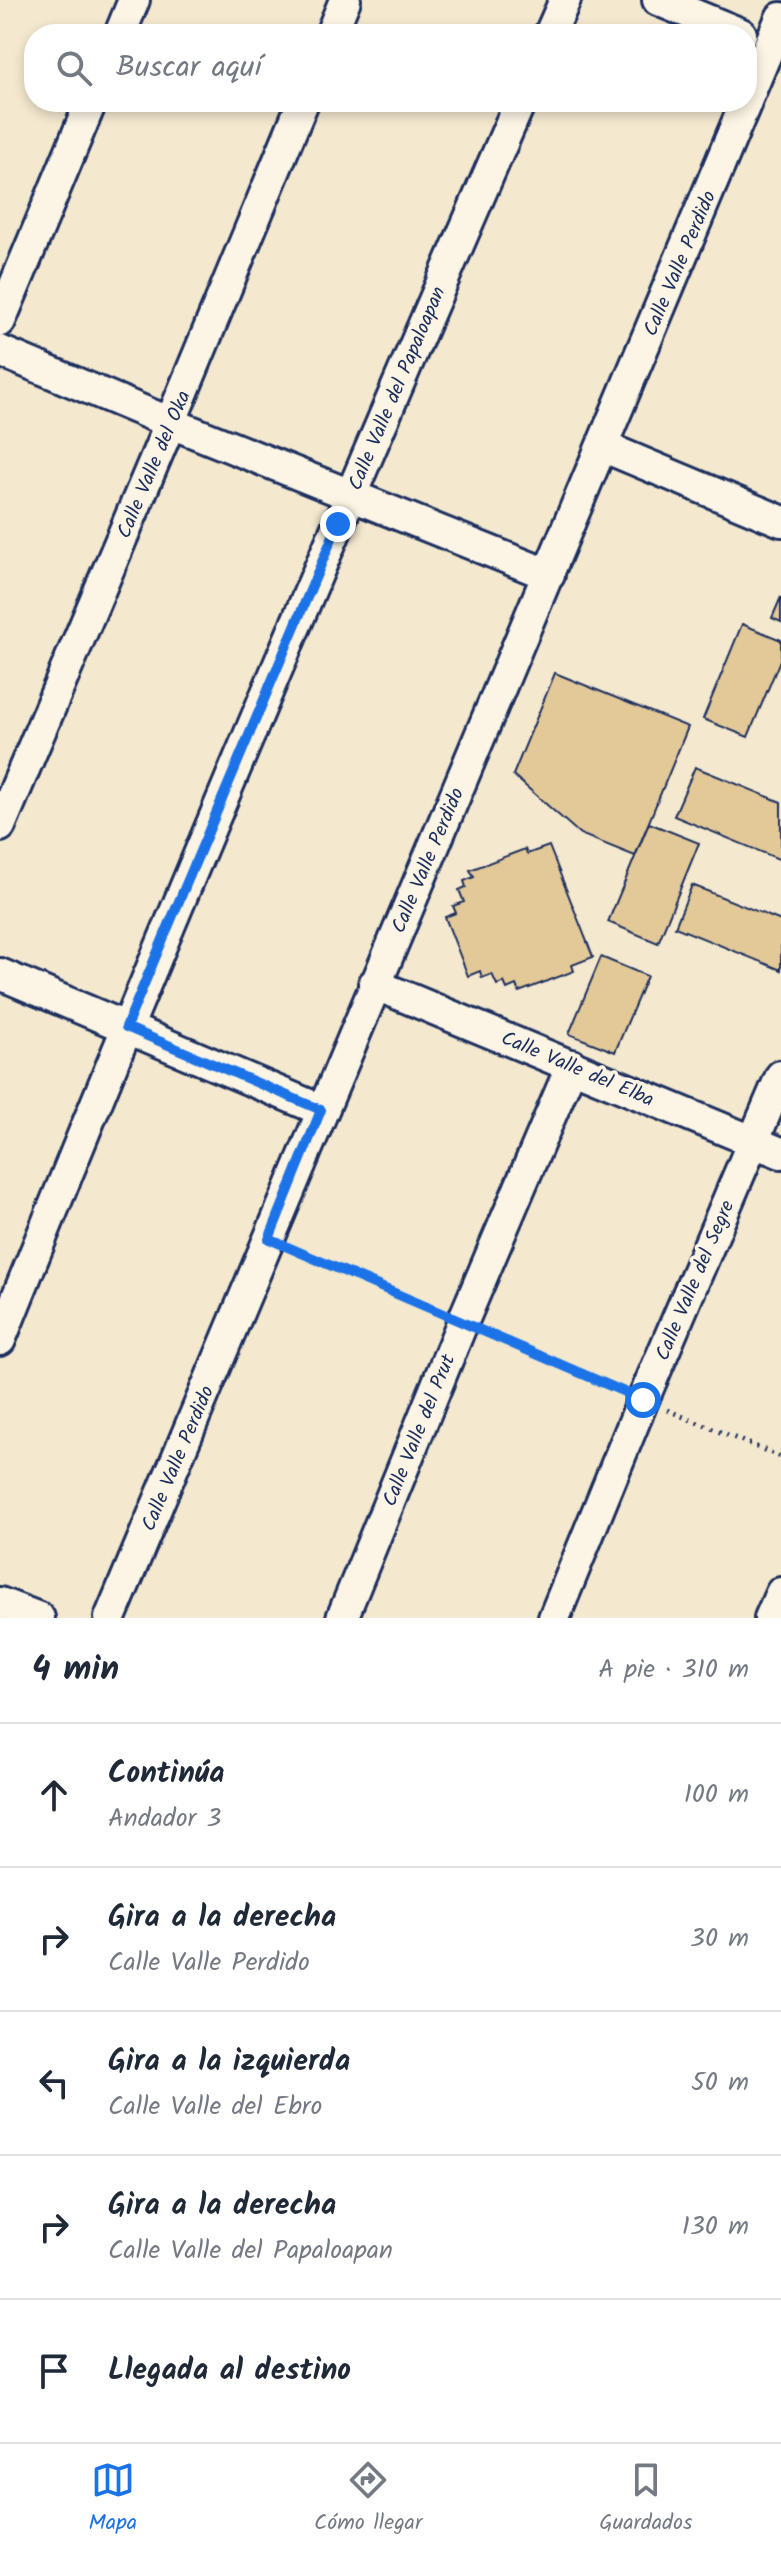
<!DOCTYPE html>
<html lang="es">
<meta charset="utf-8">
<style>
body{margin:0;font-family:Kalam,sans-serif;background:#f6f6f7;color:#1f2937}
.stop{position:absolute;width:24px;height:24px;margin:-18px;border:6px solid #1a73e8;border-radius:50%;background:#fff}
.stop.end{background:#1a73e8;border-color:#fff;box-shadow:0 2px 8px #0008}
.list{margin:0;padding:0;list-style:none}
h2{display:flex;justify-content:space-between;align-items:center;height:104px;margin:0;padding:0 32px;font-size:34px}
h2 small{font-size:26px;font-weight:400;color:#747a83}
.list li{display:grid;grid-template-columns:52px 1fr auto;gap:24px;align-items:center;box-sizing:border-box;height:144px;padding:0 32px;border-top:2px solid #e0e1e3}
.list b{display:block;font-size:30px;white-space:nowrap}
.list p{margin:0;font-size:26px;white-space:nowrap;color:#747a83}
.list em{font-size:26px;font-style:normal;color:#747a83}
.icon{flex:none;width:44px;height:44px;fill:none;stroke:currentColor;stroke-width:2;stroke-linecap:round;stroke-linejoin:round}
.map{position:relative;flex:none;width:781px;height:1618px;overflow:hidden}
.search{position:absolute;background:#fff;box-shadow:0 4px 12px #0003;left:24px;right:24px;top:24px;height:88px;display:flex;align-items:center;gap:20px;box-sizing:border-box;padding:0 28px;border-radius:32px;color:#747a83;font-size:30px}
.sheet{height:824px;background:#fff}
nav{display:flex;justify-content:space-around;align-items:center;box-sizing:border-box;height:112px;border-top:2px solid #e0e1e3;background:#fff;font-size:22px;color:#747a83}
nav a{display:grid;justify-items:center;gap:4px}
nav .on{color:#1a73e8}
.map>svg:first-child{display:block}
.building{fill:#e3c998;stroke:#1b2f5e;stroke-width:2}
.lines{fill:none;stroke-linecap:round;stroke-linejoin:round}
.minor-casing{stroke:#1b2f5e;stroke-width:36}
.path{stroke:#1b2f5e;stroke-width:5;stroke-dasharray:2 6;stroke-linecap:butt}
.minor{stroke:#fcf5e5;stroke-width:30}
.route{stroke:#1a73e8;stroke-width:10}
.labels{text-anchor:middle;stroke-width:7;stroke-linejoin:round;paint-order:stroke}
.street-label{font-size:20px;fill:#1b2f5e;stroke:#fcf5e5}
</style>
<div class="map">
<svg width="781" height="1618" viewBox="0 0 781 1618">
<rect width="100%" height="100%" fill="#f4e8ce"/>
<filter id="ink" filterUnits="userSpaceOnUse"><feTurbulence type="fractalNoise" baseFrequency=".0125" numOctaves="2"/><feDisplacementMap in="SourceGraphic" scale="16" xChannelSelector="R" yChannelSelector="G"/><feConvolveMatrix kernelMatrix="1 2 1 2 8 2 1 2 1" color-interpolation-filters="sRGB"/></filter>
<g filter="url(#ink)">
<path class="building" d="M781,597V622L772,618Z
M742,624L781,640V658L748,737L703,719Z
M555,673L688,727L635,856L580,834L513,775Z
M695,767L781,802V860L674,816Z
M649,823L699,843L658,943L608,922Z
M549,846L593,957L572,965L574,971L519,992L516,985L507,989L504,982L497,985L492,974L482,978L480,971L468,976L445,917L456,913L453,906L464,902L459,890L466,887L464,881L474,877L470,870L525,849L527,854Z
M692,885L781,921V970L675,927Z
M601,957L647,976L615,1052L569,1034Z"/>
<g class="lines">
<defs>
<path id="minor" d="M658,0L741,34
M120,34L134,0
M331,34L345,0
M550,34L565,0
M747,99L781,18
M0,321L91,102
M0,351L171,423L549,575
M602,446L781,521
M0,826L161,445L303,102
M0,974L321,1110
M374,984L781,1153
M0,1340C167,924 342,512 520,102
M0,1603L39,1618
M110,1618L746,102
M342,1618L463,1321L572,1065
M554,1618L643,1400L781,1076
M770,1618L781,1593"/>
</defs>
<use href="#minor" class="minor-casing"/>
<path class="path" d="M292,1249L438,1310
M487,1332L617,1389
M667,1410L781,1457"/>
<use href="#minor" class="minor"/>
</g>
</g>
<g class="lines" filter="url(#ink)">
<path class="route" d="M338,524L126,1027L321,1110L269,1239L643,1400"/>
</g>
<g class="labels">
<g class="street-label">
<text transform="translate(679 263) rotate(-67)" y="7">Calle Valle Perdido</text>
<text transform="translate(396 388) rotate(-67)" y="7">Calle Valle del Papaloapan</text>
<text transform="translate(153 464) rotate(-67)" y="7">Calle Valle del Oka</text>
<text transform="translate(427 860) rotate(-67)" y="7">Calle Valle Perdido</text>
<text transform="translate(578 1068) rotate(23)" y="7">Calle Valle del Elba</text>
<text transform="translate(694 1280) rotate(-67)" y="7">Calle Valle del Segre</text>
<text transform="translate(418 1430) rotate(-68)" y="7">Calle Valle del Prut</text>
<text transform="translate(177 1458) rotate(-67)" y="7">Calle Valle Perdido</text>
</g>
</g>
</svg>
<div class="stop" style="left:643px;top:1400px"></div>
<div class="stop end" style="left:338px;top:524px"></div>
<div class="search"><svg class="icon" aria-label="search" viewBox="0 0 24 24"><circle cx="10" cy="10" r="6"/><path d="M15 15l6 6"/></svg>Buscar aquí</div>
</div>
<section class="sheet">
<h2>4 min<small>A pie · 310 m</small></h2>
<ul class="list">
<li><svg class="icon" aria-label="ahead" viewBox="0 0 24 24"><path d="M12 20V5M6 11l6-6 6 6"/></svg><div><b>Continúa</b><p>Andador 3</p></div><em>100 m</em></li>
<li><svg class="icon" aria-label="right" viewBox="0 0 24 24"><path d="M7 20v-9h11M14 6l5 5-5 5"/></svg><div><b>Gira a la derecha</b><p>Calle Valle Perdido</p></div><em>30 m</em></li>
<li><svg class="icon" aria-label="left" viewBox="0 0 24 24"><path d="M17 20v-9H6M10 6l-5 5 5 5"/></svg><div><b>Gira a la izquierda</b><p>Calle Valle del Ebro</p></div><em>50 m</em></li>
<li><svg class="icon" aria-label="right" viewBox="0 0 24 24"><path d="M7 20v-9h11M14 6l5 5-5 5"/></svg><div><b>Gira a la derecha</b><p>Calle Valle del Papaloapan</p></div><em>130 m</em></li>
<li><svg class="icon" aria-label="arrive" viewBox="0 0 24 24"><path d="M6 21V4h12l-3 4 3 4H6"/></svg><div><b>Llegada al destino</b></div></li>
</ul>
</section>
<nav>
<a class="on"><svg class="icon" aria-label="map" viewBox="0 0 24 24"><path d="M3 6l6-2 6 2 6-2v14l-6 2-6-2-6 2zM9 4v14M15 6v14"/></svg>Mapa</a>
<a><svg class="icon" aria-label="directions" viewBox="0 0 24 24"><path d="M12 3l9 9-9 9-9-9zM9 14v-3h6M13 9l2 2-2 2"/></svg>Cómo llegar</a>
<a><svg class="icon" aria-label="saved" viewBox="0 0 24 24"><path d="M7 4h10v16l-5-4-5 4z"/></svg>Guardados</a>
</nav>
